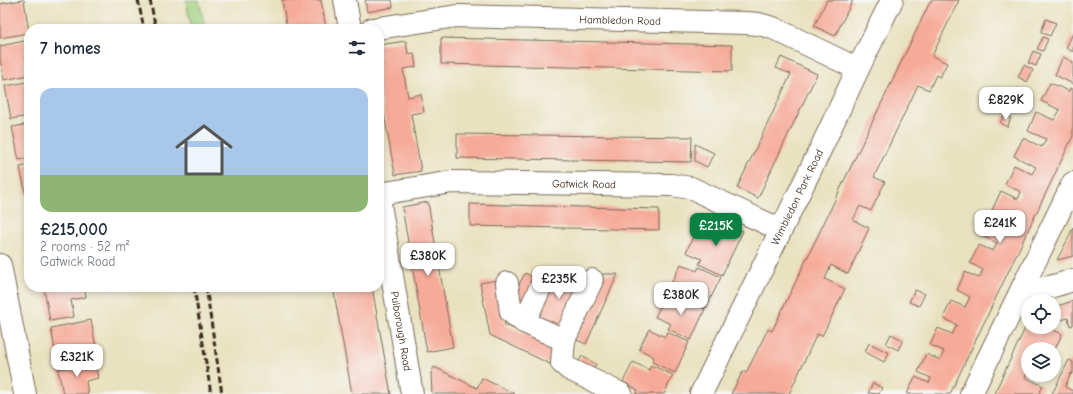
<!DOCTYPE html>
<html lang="en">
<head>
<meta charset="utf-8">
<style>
  :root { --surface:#fff; --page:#f2f2f3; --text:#1f2937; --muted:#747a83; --line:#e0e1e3; --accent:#0b8043 }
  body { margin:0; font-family:"Comic Neue",sans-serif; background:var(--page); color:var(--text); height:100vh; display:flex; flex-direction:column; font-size:15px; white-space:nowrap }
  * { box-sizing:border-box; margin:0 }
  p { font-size:13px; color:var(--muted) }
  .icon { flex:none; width:22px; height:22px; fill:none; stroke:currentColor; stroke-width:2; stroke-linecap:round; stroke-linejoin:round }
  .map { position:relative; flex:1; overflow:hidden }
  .details { position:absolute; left:24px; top:24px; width:360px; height:268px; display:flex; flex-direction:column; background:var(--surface); border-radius:16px; box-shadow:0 2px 6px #0003 }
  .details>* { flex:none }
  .tools { position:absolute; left:1021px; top:294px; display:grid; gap:8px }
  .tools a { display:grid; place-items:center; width:40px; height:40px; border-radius:50%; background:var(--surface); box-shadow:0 2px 6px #0003; font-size:20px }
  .price { position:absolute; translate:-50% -34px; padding:0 9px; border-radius:8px; background:#fff; color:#222; font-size:13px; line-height:26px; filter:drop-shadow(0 1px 2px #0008) }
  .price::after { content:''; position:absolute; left:50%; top:24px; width:12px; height:9px; margin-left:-6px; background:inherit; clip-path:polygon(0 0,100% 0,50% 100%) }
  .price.on { background:var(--accent); color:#fff }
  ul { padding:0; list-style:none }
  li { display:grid; align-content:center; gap:8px; height:212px; padding:0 16px }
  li+li { border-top:1px solid var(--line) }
  li span { display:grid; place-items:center; height:124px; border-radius:12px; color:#555 }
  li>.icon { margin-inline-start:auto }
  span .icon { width:72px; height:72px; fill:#fffc; stroke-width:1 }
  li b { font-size:17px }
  h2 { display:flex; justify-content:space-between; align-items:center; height:48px; padding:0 16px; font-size:17px }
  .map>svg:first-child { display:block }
  .green { fill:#a0d180; stroke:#6e7e4f }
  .building { fill:#f6aa99 }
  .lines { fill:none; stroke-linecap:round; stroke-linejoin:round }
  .minor-casing { stroke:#786a57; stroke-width:24 }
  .minor { stroke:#fff; stroke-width:22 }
  .rail { stroke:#3b2a1e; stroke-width:3; stroke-dasharray:6 3; stroke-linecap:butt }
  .labels { text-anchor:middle; stroke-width:4; stroke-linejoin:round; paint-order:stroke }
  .street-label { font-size:11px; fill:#3b2a1e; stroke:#f6f6f2 }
</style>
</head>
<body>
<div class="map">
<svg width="1073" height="394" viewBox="0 0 1073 394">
  <rect width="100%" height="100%" fill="#f6f6f2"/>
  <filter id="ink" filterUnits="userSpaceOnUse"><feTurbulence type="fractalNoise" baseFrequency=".025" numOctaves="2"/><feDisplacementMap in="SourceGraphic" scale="8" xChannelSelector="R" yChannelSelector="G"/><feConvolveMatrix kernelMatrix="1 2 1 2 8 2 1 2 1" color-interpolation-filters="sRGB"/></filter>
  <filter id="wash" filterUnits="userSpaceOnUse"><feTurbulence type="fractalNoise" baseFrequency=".012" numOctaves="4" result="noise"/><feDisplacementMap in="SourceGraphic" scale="16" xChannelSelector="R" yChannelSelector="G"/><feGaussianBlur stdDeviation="0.9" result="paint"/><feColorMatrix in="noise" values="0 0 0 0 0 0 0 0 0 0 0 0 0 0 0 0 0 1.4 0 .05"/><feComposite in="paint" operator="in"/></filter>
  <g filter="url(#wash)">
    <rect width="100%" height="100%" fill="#e9e2c0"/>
    <path class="green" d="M186 0H199L205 29H191Z"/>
    <g id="blocks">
      <g class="building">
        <path d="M22 0H24L29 33 0 38V4Z"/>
        <path d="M282 0H321L326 29H287Z"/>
        <path d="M365 0H392L393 7 367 12Z"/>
        <path d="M827 0H853L835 36 814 26Z"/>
        <path d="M931 0H959L932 56 947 63 940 77 936 75 929 90 918 85 874 177 885 182 871 211 860 206 853 220 869 228 848 274 831 265 825 279 845 289 822 336 817 334 789 394H731L743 371 746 373 768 329 772 331Z"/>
        <path d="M1046 19 1056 23 1050 36 1041 32Z"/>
        <path d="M1073 33V52L1066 48Z"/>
        <path d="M1043 37 1048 39 1043 51 1037 49Z"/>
        <path d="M441 38 732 45V71L441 64Z"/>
        <path d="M29 40V56H25L26 58H29V75L4 80 0 59V46Z"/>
        <path d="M406 41 408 54 414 53 416 67 403 69 408 97 421 94 424 112 411 114 421 171 395 175 379 86V45Z"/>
        <path d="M1033 51 1041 54 1036 66 1028 63Z"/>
        <path d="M781 57 817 74 758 198 737 188 791 74 776 68Z"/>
        <path d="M1063 57 1073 62V84L1055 75Z"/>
        <path d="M1024 65 1033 70 1027 82 1018 77Z"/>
        <path d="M27 80H29V116L11 119 5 86 27 82Z"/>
        <path d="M1050 83 1069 91 1070 88 1073 89V136L950 394H907L915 377 929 383 931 378 918 372 926 354 940 360 944 351 930 345 938 328 952 334 957 325 943 318 951 301 965 307 970 297 957 290 965 272 979 278 983 270 970 263 979 245 993 251 997 243 982 236 991 219 1005 225 1007 222 1009 217 992 210 1001 191 1018 199 1021 192 1005 184 1014 165 1032 174 1036 167 1014 156 1023 138 1042 147 1046 139 1028 131 1036 112 1054 120 1060 110 1041 101Z"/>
        <path d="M1009 103 1016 106 1014 111 1007 109Z"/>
        <path d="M1004 115 1011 118 1007 127 1000 123Z"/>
        <path d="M29 124V158L19 160 12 127Z"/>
        <path d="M457 134 692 137 691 162 457 158Z"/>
        <path d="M695 144 714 153 707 167 695 161Z"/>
        <path d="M29 165V200H27L20 167Z"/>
        <path d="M428 202 453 347 427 352 402 207Z"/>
        <path d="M470 204 659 209V230L470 226Z"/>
        <path d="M721 220 743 231 722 275 699 264 702 259 686 252 696 231 712 239Z"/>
        <path d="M1073 227V256L1057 260 1068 239Z"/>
        <path d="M681 264 697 271 699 267 721 277 706 308 684 297 686 291 671 284Z"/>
        <path d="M525 273 537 279 526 302 513 296Z"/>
        <path d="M555 273 587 274 558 334 533 321Z"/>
        <path d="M602 274H618L586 344 572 338Z"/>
        <path d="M497 280 505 325 558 348 550 364 490 335 480 283Z"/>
        <path d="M51 287H84L86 297 71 300 74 317 50 321 44 289Z"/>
        <path d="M333 287H372L391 394H352Z"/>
        <path d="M915 290 925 294 919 306 909 302Z"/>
        <path d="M665 296 681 304 684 299 705 309 691 340 668 329 671 324 655 317Z"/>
        <path d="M1073 301V325L1070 326 1068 318 1054 322V307Z"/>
        <path d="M91 320 97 353 57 361 51 328Z"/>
        <path d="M1028 322V327H1049L1048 328 1062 334 1055 349H1028V374L1027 373 1025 377 1043 386 1039 394H994Z"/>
        <path d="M649 329 665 337 667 332 689 342 675 373 652 362 654 357 639 349Z"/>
        <path d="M891 334 903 340 898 350 886 344Z"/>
        <path d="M869 343 889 353 884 362 865 352Z"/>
        <path d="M582 356 596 364 591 373 577 365Z"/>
        <path d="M1069 360 1073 362V374L1071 373 1065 387 1073 391V394H1052Z"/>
        <path d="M95 362 98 378 86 381 88 394H63L58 369Z"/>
        <path d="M633 362 649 370 651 365 673 375 664 394H636L638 390 623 382Z"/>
        <path d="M434 367 477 388 482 378 515 394H432L431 373Z"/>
        <path d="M873 383 882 388 879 394 868 393Z"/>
      </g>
    </g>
  </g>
  <g filter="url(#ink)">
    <use href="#blocks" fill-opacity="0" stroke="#786a57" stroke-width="1"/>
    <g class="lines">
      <g class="minor-casing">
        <g id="minor">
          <path d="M345 0 350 29"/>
          <path id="s1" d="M372 29 457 16 746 23 759 24 773 28 858 69"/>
          <path id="s2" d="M379 194 452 182 671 185 691 188 781 230"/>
          <path id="s3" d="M379 198 412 394"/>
          <path d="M0 265 25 394"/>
          <path d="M507 283 511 312 524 322 564 340 562 363 569 369 621 394"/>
          <path d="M1023 287C1040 292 1057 285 1073 280"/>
          <path d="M524 322 544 280"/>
          <path d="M564 340 592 280"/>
          <path id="s4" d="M701 394 821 148 858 69 892 0"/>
          <path d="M971 394 1073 183"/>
        </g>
      </g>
      <use href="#minor" class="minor"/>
      <g class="rail">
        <path d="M138 0 144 29"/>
        <path d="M150 0 156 29"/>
        <path d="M194 287 211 394"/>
        <path d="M206 287 222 394"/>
      </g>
    </g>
  </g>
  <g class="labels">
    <g class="street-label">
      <text dy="4" stroke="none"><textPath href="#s1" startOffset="249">Hambledon Road</textPath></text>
      <text dy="4" stroke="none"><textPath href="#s2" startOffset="206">Gatwick Road</textPath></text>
      <text dy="4" stroke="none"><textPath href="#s4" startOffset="219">Wimbledon Park Road</textPath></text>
      <text dy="4" stroke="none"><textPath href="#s3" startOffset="135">Pulborough Road</textPath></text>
    </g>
  </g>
</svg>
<div class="tools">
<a><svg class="icon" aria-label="locate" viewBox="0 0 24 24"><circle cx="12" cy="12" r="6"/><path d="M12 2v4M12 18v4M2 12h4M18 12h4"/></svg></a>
<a><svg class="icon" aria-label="layers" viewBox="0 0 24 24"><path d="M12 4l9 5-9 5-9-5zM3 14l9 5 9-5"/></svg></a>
</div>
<b class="price" style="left:1006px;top:121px">£829K</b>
<b class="price" style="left:1000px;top:244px">£241K</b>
<b class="price on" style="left:716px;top:247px">£215K</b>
<b class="price" style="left:428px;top:277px">£380K</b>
<b class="price" style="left:559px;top:300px">£235K</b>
<b class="price" style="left:681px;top:316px">£380K</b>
<b class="price" style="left:77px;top:378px">£321K</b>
<section class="details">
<h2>7 homes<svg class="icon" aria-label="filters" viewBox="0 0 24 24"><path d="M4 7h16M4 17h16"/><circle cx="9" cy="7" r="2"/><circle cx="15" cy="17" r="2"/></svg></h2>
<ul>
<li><span style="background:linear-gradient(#a9c7e8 70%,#8fb573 0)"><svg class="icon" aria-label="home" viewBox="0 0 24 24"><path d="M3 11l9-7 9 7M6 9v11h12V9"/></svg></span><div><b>£215,000</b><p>2 rooms · 52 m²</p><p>Gatwick Road</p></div></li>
</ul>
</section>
</div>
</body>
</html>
